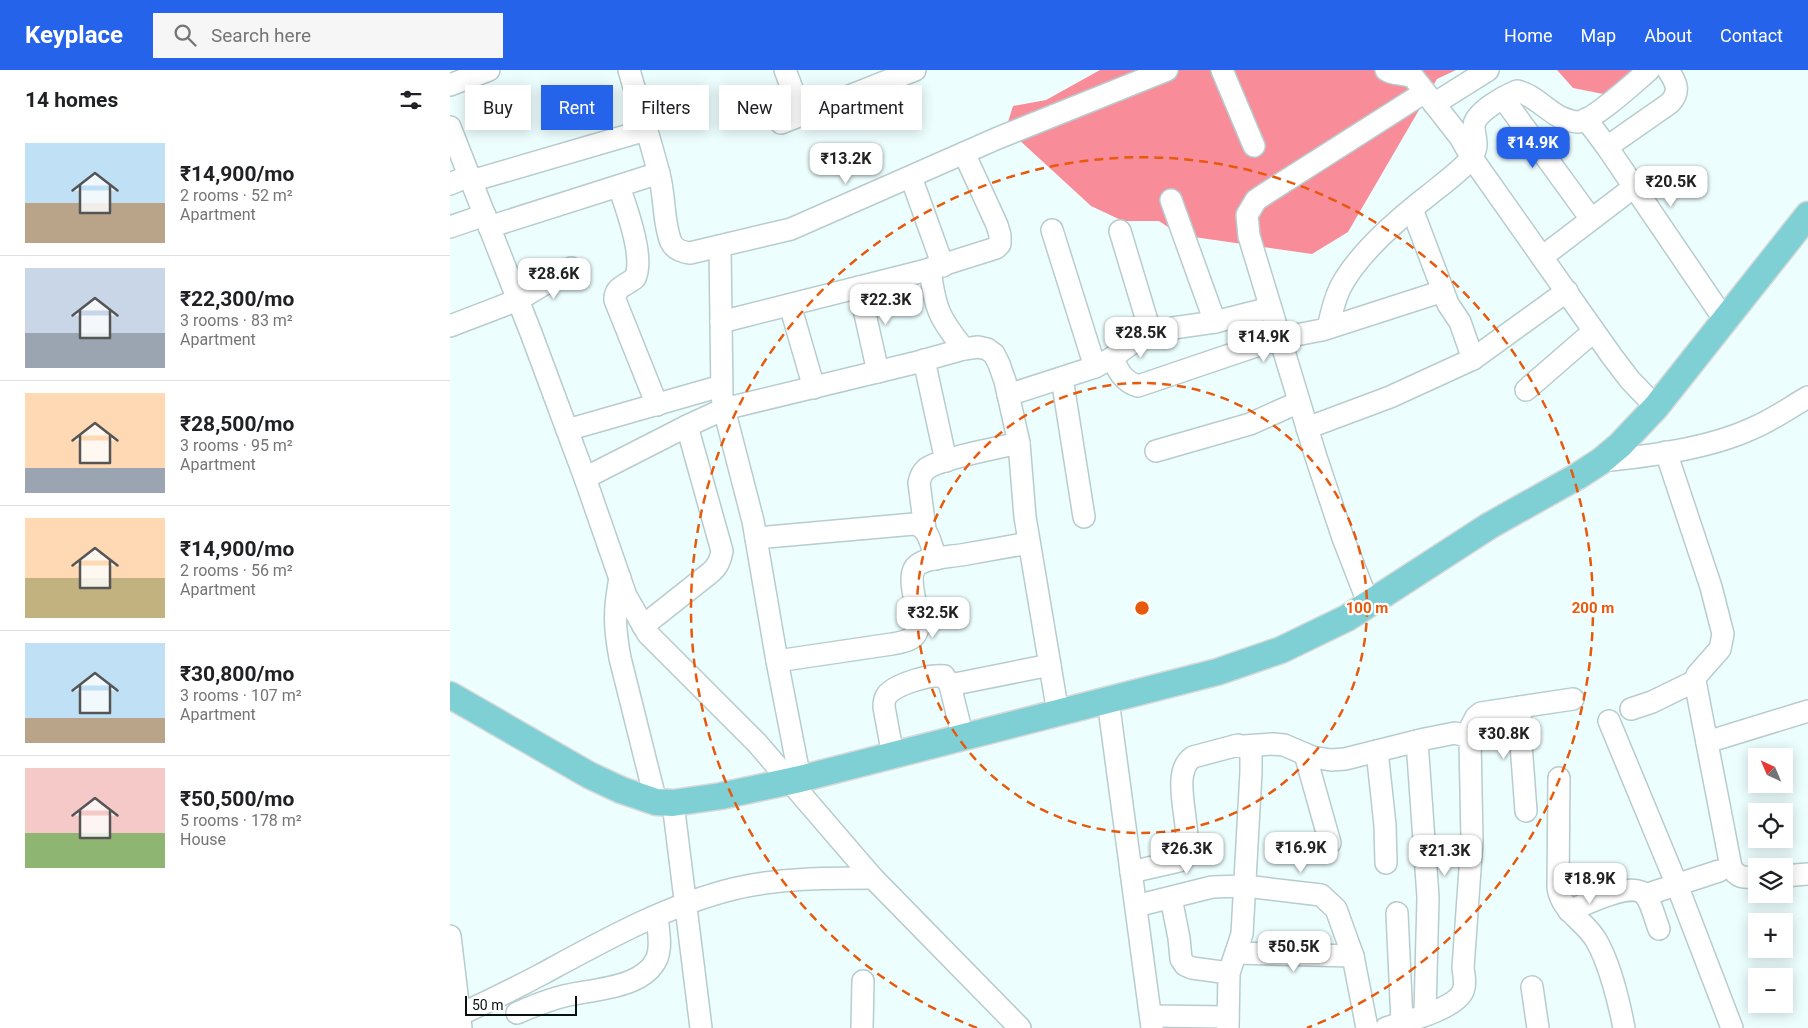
<!DOCTYPE html>
<html lang="en">
<head>
<meta charset="utf-8">
<style>
  :root { --surface:#fff; --page:#f6f6f6; --text:#202124; --muted:#757577; --line:#e0e0e0; --accent:#2563eb }
  body { margin:0; font-family:Roboto,sans-serif; background:var(--page); color:var(--text); height:100vh; display:flex; flex-direction:column; font-size:19px; white-space:nowrap }
  * { box-sizing:border-box; margin:0 }
  p { font-size:16px; color:var(--muted) }
  .icon { flex:none; width:28px; height:28px; fill:none; stroke:currentColor; stroke-width:2; stroke-linecap:round; stroke-linejoin:round }
  .map { position:relative; flex:1; overflow:hidden }
  .drawer { display:flex; flex-direction:column; background:var(--surface); width:450px }
  .drawer>* { flex:none }
  .top-card { position:absolute; left:15px; top:15px; width:475px; height:45px; display:flex; gap:10px }
  .needle { width:32px; rotate:316deg }
  .tools { position:absolute; left:1298px; top:678px; display:grid; gap:10px }
  .tools a { display:grid; place-items:center; width:45px; height:45px; border-radius:0px; background:var(--surface); box-shadow:0 2px 12px #0003; font-size:25px }
  .scale { position:absolute; left:15px; bottom:12px; width:112px; box-sizing:border-box; padding-left:5px; border:2px solid #091010; border-top:0; font-size:14px; line-height:18px; white-space:nowrap; color:#091010; -webkit-text-stroke:4px #fff; paint-order:stroke }
  .price { position:absolute; translate:-50% -42px; padding:0 11px; border-radius:10px; background:#fff; color:#222; font-size:16px; line-height:32px; filter:drop-shadow(0 1px 2px #0008) }
  .price::after { content:''; position:absolute; left:50%; top:30px; width:15px; height:11px; margin-left:-8px; background:inherit; clip-path:polygon(0 0,100% 0,50% 100%) }
  .price.on { background:var(--accent); color:#fff }
  ul { padding:0; list-style:none }
  li { display:flex; align-items:center; gap:15px; height:125px; padding:0 25px }
  li+li { border-top:1px solid var(--line) }
  li span { display:grid; place-items:center; flex:none; width:140px; height:100px; border-radius:0px; color:#555 }
  li>.icon { margin-inline-start:auto }
  span .icon { width:60px; height:60px; fill:#fffc; stroke-width:1 }
  li b { font-size:21px }
  h2 { display:flex; justify-content:space-between; align-items:center; height:60px; padding:0 25px; font-size:21px }
  .tag { padding:0 18px; border-radius:0px; background:var(--surface); box-shadow:0 2px 12px #0003; font-size:18px; line-height:45px }
  .tag.on { background:var(--accent); color:#fff }
  header { display:flex; align-items:center; gap:30px; box-sizing:border-box; height:70px; padding:0 25px; background:var(--accent); color:#fff }
  header strong { font-size:24px }
  nav { display:flex; gap:28px; margin-inline-start:auto; font-size:18px }
  .search { width:350px; height:45px; background:var(--page); display:flex; align-items:center; gap:12px; box-sizing:border-box; padding:0 18px; border-radius:0px; color:var(--muted); font-size:19px }
  main { display:flex; flex:1; min-height:0 }
  .map>svg:first-child { display:block }
  .water { fill:#f88d99 }
  .lines { fill:none; stroke-linecap:round; stroke-linejoin:round }
  .minor-casing { stroke:#b8cccd; stroke-width:24 }
  .major-casing { stroke:#d8d9d9; stroke-width:29 }
  .minor { stroke:#fff; stroke-width:21 }
  .major { stroke:#7fd0d4; stroke-width:26 }
  .ring { fill:none; stroke:#e8590c; stroke-width:2.5; stroke-dasharray:9 6 }
  .centre { fill:#e8590c; stroke:#fff; stroke-width:2.5 }
  .ring-label { font-size:15px; text-anchor:middle; font-weight:bold; fill:#e8590c; stroke:#fff; stroke-width:4.5; stroke-linejoin:round; paint-order:stroke }
</style>
</head>
<body>
<header>
<strong>Keyplace</strong>
<div class="search"><svg class="icon" aria-label="search" viewBox="0 0 24 24"><circle cx="10" cy="10" r="6"/><path d="M15 15l6 6"/></svg>Search here</div>
<nav><a>Home</a><a>Map</a><a>About</a><a>Contact</a></nav>
</header>
<main>
<section class="drawer">
<h2>14 homes<svg class="icon" aria-label="filters" viewBox="0 0 24 24"><path d="M4 7h16M4 17h16"/><circle cx="9" cy="7" r="2"/><circle cx="15" cy="17" r="2"/></svg></h2>
<ul>
<li><span style="background:linear-gradient(#bfe0f5 60%,#b9a48a 0)"><svg class="icon" aria-label="home" viewBox="0 0 24 24"><path d="M3 11l9-7 9 7M6 9v11h12V9"/></svg></span><div><b>₹14,900/mo</b><p>2 rooms · 52 m²</p><p>Apartment</p></div></li>
<li><span style="background:linear-gradient(#c9d6e8 65%,#9aa5b1 0)"><svg class="icon" aria-label="home" viewBox="0 0 24 24"><path d="M3 11l9-7 9 7M6 9v11h12V9"/></svg></span><div><b>₹22,300/mo</b><p>3 rooms · 83 m²</p><p>Apartment</p></div></li>
<li><span style="background:linear-gradient(#ffd9b3 75%,#9aa5b1 0)"><svg class="icon" aria-label="home" viewBox="0 0 24 24"><path d="M3 11l9-7 9 7M6 9v11h12V9"/></svg></span><div><b>₹28,500/mo</b><p>3 rooms · 95 m²</p><p>Apartment</p></div></li>
<li><span style="background:linear-gradient(#ffd9b3 60%,#c2b280 0)"><svg class="icon" aria-label="home" viewBox="0 0 24 24"><path d="M3 11l9-7 9 7M6 9v11h12V9"/></svg></span><div><b>₹14,900/mo</b><p>2 rooms · 56 m²</p><p>Apartment</p></div></li>
<li><span style="background:linear-gradient(#bfe0f5 75%,#b9a48a 0)"><svg class="icon" aria-label="home" viewBox="0 0 24 24"><path d="M3 11l9-7 9 7M6 9v11h12V9"/></svg></span><div><b>₹30,800/mo</b><p>3 rooms · 107 m²</p><p>Apartment</p></div></li>
<li><span style="background:linear-gradient(#f6c9c9 65%,#8fb573 0)"><svg class="icon" aria-label="home" viewBox="0 0 24 24"><path d="M3 11l9-7 9 7M6 9v11h12V9"/></svg></span><div><b>₹50,500/mo</b><p>5 rooms · 178 m²</p><p>House</p></div></li>
</ul>
</section>
<div class="map">
<svg width="1358" height="958" viewBox="0 0 1358 958">
  <rect width="100%" height="100%" fill="#edfeff"/>
  <g class="water">
    <path d="M650 0H1006L987 9 898 162 862 184 730 165 709 151H673L641 136 565 66 558 52 563 36 596 30Z"/>
    <path d="M1107 0H1185L1158 25 1123 18Z"/>
  </g>
  <g class="lines">
    <g class="minor-casing">
      <g id="minor">
        <path d="M179 0C189 35 200 69 209 104 215 125 213 153 221 172 225 180 232 182 240 183L341 159 548 68 717 0"/>
        <path d="M335 0 352 45"/>
        <path d="M772 0 804 76"/>
        <path d="M936 0C945 6 954 2 964 8L1010 67 1022 88 1161 285 1180 310 1206 337"/>
        <path d="M0 15 39 0"/>
        <path d="M1053 28 1141 149"/>
        <path d="M984 34 1038 0"/>
        <path d="M1136 49 1157 77 1274 249"/>
        <path d="M331 53 465 0"/>
        <path d="M0 57 81 263 135 408 176 526 198 564 307 673 423 808 570 958"/>
        <path d="M1157 77 1220 33C1231 21 1226 12 1218 0"/>
        <path d="M461 107 493 196"/>
        <path d="M21 111 196 60"/>
        <path d="M0 114 19 106"/>
        <path d="M169 116C176 138 195 187 185 208 177 215 164 217 165 230L207 335"/>
        <path d="M721 130 765 252"/>
        <path d="M962 139 998 234 1010 252 1023 289"/>
        <path d="M0 157 35 145"/>
        <path d="M39 157 209 103"/>
        <path d="M602 160 645 297"/>
        <path d="M670 161 701 264"/>
        <path d="M270 176 272 326 274 339 303 451 327 591 350 709"/>
        <path d="M1092 187 1184 117"/>
        <path d="M480 199C485 239 489 248 514 279"/>
        <path d="M409 217 428 302"/>
        <path d="M340 235 364 318"/>
        <path d="M271 252 473 201 546 178 550 174V165L547 155 514 83"/>
        <path d="M0 256 68 230 121 198"/>
        <path d="M878 258C881 244 884 231 890 218 908 183 948 149 979 125 994 113 1009 102 1022 88 1029 73 1025 72 1024 57 1023 43 1055 26 1067 21 1084 25 1095 39 1110 47 1115 49 1122 52 1128 52 1143 51 1186 11 1199 0"/>
        <path d="M662 288C669 302 673 311 688 316L830 268 872 260 993 221"/>
        <path d="M474 290 496 391"/>
        <path d="M612 308 634 447"/>
        <path d="M1076 320 1144 261"/>
        <path d="M558 325 645 297 662 288 686 270 701 264 723 258 765 252 820 238"/>
        <path d="M857 358 940 327 1023 289 1117 221"/>
        <path d="M117 360 271 316"/>
        <path d="M706 381 800 354 849 332"/>
        <path d="M1216 382 1261 517 1273 564 1270 579 1247 605 1245 611 1281 797C1287 808 1294 808 1306 807"/>
        <path d="M1151 391C1199 386 1257 379 1301 359 1321 351 1339 338 1358 327"/>
        <path d="M135 408 237 356 274 339 464 293 514 279 528 277 537 279 544 284 549 294 555 311 569 373 575 447 608 643"/>
        <path d="M475 459 469 413C470 407 472 403 476 399 491 388 548 378 569 373"/>
        <path d="M306 468 464 454C479 456 481 476 486 489"/>
        <path d="M170 508C164 540 164 556 170 588L206 732"/>
        <path d="M919 535 893 468 866 387 799 166 797 145 806 130 815 124 975 22"/>
        <path d="M193 556 260 503C268 496 270 491 272 481L237 356"/>
        <path d="M327 591 442 574C447 573 455 572 460 569 483 558 448 507 469 494 480 487 498 487 511 485 534 481 556 477 579 473"/>
        <path d="M500 615 600 595"/>
        <path d="M658 630 702 958"/>
        <path d="M1070 637 1071 674 1076 741"/>
        <path d="M1181 639 1202 632 1245 611"/>
        <path d="M1159 651 1227 815 1282 958"/>
        <path d="M1016 666 1026 647 1031 643 1123 629"/>
        <path d="M967 671 978 827 975 944"/>
        <path d="M1257 672 1358 641"/>
        <path d="M794 676 823 674 834 675 862 687 881 690 895 689 975 669 1005 663 1016 666 1020 670 1022 771 1013 898C1014 906 1016 914 1013 921 1006 939 954 952 936 958"/>
        <path d="M927 681 935 755 936 793"/>
        <path d="M855 684 880 773"/>
        <path d="M443 686 434 637C434 633 434 629 437 625 446 614 480 604 494 606L500 615 513 668"/>
        <path d="M1109 708 1108 818C1112 842 1134 850 1146 870 1159 892 1169 932 1174 958"/>
        <path d="M223 733 251 958"/>
        <path d="M681 802 729 791 734 788C746 763 717 704 743 687L788 675 799 679 801 683V702L792 864 779 903 778 958"/>
        <path d="M1334 806 1358 804"/>
        <path d="M1195 825 1269 801"/>
        <path d="M721 828 729 868 731 889 735 895 742 898 779 903"/>
        <path d="M686 836 762 817 795 816 871 825 886 839 903 886 917 958"/>
        <path d="M1119 841C1134 835 1184 809 1196 826 1202 835 1205 849 1209 859"/>
        <path d="M947 843 952 952"/>
        <path d="M0 866 11 958"/>
        <path d="M786 883 903 886"/>
        <path d="M1082 917 1088 958"/>
        <path d="M67 943C83 936 98 930 114 926 142 919 194 919 207 888 212 875 208 859 207 846"/>
        <path d="M701 946 778 947"/>
        <path d="M0 949C31 935 62 920 92 904 153 871 215 836 283 819 329 808 376 808 423 808"/>
        <path d="M412 958 413 911"/>
      </g>
    </g>
    <g class="major-casing">
      <path id="major" d="M0 625 139 705 171 720 206 732 223 733 271 726 350 709 767 602 831 580 897 548 1039 456 1128 406 1151 391 1170 375 1206 337 1358 145"/>
    </g>
    <use href="#minor" class="minor"/>
    <use href="#major" class="major"/>
  </g>
  <g class="ring">
    <circle cx="692" cy="538" r="225"/>
    <path d="M527 958A451 451 0 1 1 857 958"/>
  </g>
  <circle cx="692" cy="538" r="8" class="centre"/>
  <g class="ring-label">
    <text x="917" y="543">100 m</text>
    <text x="1143" y="543">200 m</text>
  </g>
</svg>
<div class="tools">
<a><svg class="needle" viewBox="-14 -14 28 28"><path d="M0-13l5 13h-10z" fill="#e53935"/><path d="M0 13l5-13h-10z" fill="#757577"/></svg></a>
<a><svg class="icon" aria-label="locate" viewBox="0 0 24 24"><circle cx="12" cy="12" r="6"/><path d="M12 2v4M12 18v4M2 12h4M18 12h4"/></svg></a>
<a><svg class="icon" aria-label="layers" viewBox="0 0 24 24"><path d="M12 4l9 5-9 5-9-5zM3 14l9 5 9-5"/></svg></a>
<a>+</a>
<a>−</a>
</div>
<div class="scale">50 m</div>
<b class="price on" style="left:1083px;top:99px">₹14.9K</b>
<b class="price" style="left:396px;top:115px">₹13.2K</b>
<b class="price" style="left:1221px;top:138px">₹20.5K</b>
<b class="price" style="left:104px;top:230px">₹28.6K</b>
<b class="price" style="left:436px;top:256px">₹22.3K</b>
<b class="price" style="left:691px;top:289px">₹28.5K</b>
<b class="price" style="left:814px;top:293px">₹14.9K</b>
<b class="price" style="left:483px;top:569px">₹32.5K</b>
<b class="price" style="left:1054px;top:690px">₹30.8K</b>
<b class="price" style="left:851px;top:804px">₹16.9K</b>
<b class="price" style="left:737px;top:805px">₹26.3K</b>
<b class="price" style="left:995px;top:807px">₹21.3K</b>
<b class="price" style="left:1140px;top:835px">₹18.9K</b>
<b class="price" style="left:844px;top:903px">₹50.5K</b>
<div class="top-card">
<a class="tag">Buy</a>
<a class="tag on">Rent</a>
<a class="tag">Filters</a>
<a class="tag">New</a>
<a class="tag">Apartment</a>
</div>
</div>
</main>
</body>
</html>
